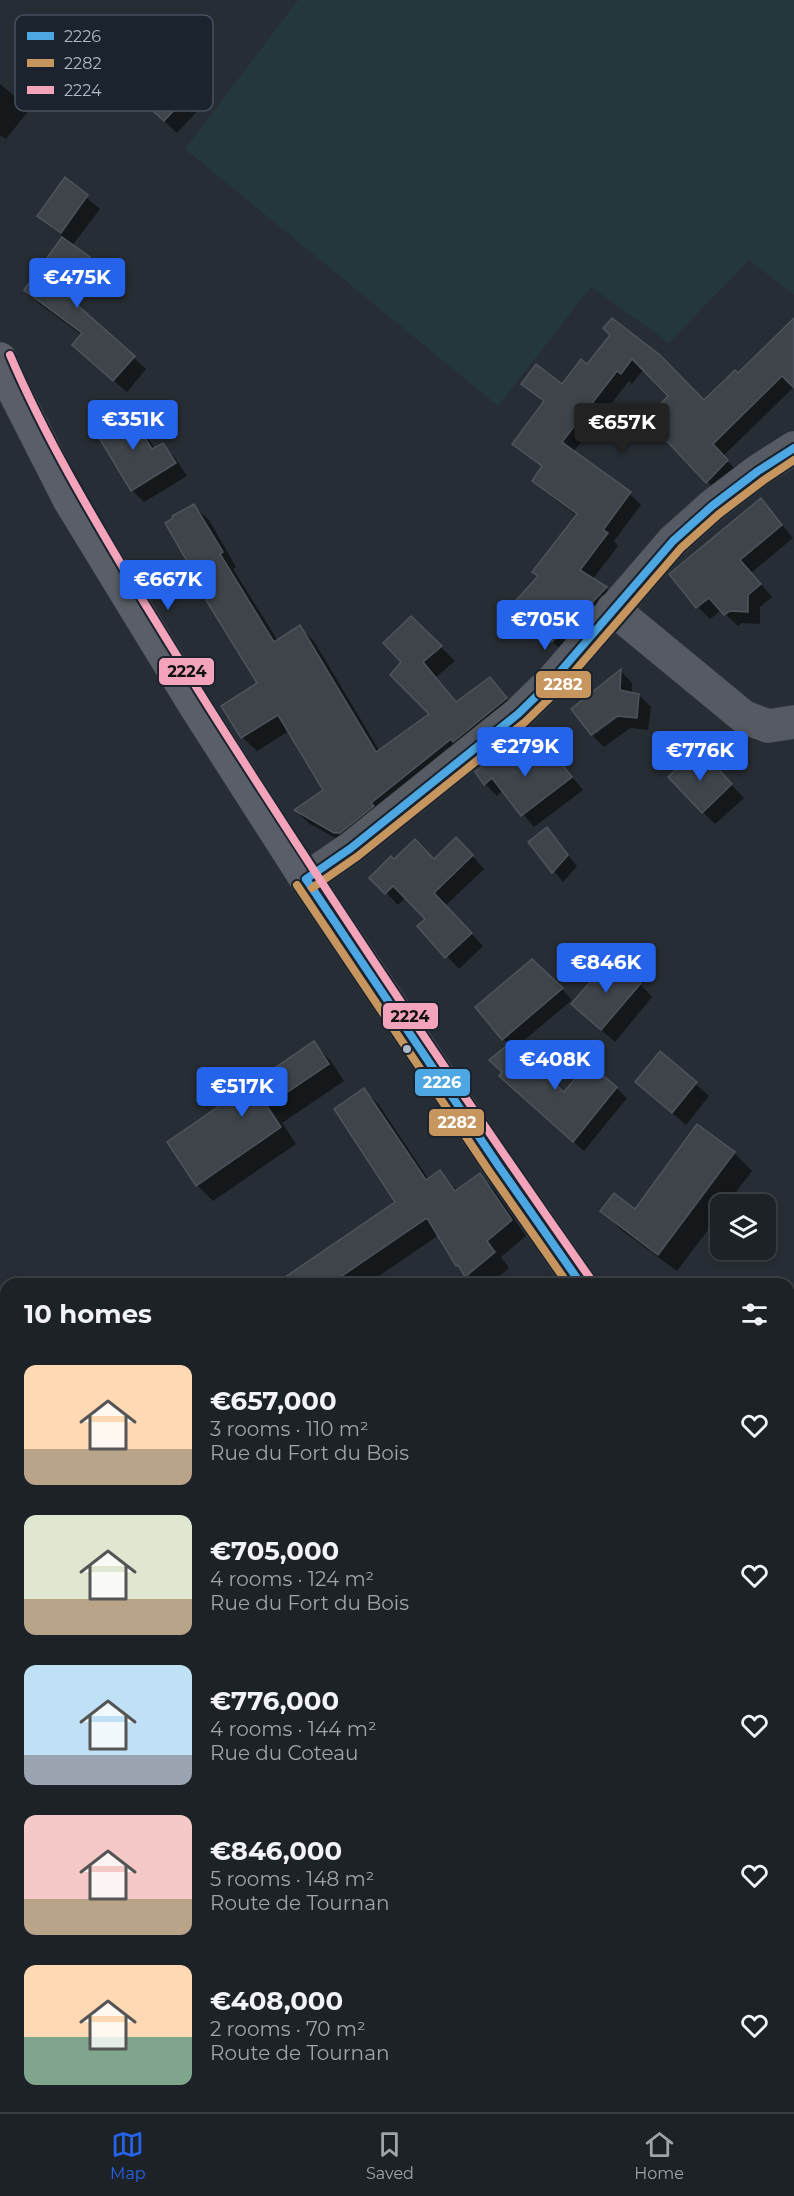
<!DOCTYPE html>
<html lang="en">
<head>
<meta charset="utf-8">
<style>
  :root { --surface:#1d2227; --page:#2a2f33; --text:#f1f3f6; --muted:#a0a4a7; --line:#3b3f44; --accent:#2563eb }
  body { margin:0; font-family:Montserrat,sans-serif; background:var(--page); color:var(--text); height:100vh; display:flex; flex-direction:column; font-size:22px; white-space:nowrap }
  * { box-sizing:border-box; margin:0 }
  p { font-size:20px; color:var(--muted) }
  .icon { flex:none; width:33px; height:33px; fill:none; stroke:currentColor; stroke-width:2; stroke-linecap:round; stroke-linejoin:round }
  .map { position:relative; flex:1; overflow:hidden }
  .side { position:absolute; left:0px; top:1278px; width:795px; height:834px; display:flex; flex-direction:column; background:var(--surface); border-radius:18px 18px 0 0; box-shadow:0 3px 9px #0003,0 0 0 2px var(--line) }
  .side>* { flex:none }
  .tools { position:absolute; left:710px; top:1194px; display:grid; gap:12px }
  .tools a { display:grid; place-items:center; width:66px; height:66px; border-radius:12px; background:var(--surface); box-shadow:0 3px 9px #0003,0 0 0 2px var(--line); font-size:30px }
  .price { position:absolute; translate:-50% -51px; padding:0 14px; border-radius:6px; background:var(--accent); color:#fff; font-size:20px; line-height:39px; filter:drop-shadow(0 2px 3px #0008) }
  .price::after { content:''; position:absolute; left:50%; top:36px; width:18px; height:14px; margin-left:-9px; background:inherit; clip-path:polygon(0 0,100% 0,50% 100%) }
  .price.active { background:#222; color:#fff }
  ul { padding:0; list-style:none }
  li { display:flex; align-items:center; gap:18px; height:150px; padding:0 24px }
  li span { display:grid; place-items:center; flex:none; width:168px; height:120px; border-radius:12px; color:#555 }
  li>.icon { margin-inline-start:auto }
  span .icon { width:72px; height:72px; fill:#fffc; stroke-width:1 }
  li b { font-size:26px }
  h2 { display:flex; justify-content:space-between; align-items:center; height:72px; padding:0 24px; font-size:26px }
  .tab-bar { display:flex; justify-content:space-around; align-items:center; height:84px; border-top:2px solid var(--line); background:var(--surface); font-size:16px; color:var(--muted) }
  .tab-bar a { display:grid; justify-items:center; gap:3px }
  .tab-bar .active { color:var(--accent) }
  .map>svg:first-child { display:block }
  .green { fill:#24373a }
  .shadow { fill:#0007 }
  .building { fill:#3e444a; stroke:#4e545c; stroke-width:1.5 }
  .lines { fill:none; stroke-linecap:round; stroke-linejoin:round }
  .street-casing { stroke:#44494f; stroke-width:34 }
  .secondary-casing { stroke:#44494f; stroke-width:34 }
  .street { stroke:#565a62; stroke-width:33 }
  .secondary { stroke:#5a5f67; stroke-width:33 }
  .bus-1-casing { stroke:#1a232e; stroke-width:12 }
  .bus-2-casing { stroke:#1a232e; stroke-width:12 }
  .bus-3-casing { stroke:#1a232e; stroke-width:12 }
  .bus-1 { stroke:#4da7e2; stroke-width:8 }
  .bus-2 { stroke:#c7955e; stroke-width:8 }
  .bus-3 { stroke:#f3a4ba; stroke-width:8 }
  .bus-dot { fill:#afb8c6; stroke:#1a232e; stroke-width:2 }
  .key { fill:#1a232e; stroke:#47505c; stroke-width:1.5 }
  .key-label { font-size:16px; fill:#afb8c6 }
  .line-badge { stroke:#1a232e; stroke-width:2 }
  .badge-label { font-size:16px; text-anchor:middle; font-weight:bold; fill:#fff }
  .pale-badge-label { font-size:16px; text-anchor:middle; font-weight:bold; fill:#111 }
</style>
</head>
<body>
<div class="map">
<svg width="794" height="2112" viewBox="0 0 794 2112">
  <rect width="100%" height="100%" fill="#272d34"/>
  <path class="green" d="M298 0H794V295L749 260 669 343 591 287 498 406 185 149Z"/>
  <g class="shadow">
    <path d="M120 33 200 108 177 133 123 83Z"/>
    <path d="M0 84 30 109 6 139 0 135Z"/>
    <path d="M65 180 100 209 72 246 89 258 102 271 77 307 146 369 127 392 86 357 82 335 38 303 26 290 64 237 39 216Z"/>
    <path d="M612 335 704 402 739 375 794 339V387L723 456 738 472 718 493 648 419 670 396 644 369 632 384 629 381 573 452 630 494 641 505 614 541 618 546 592 580 606 588 617 599 564 652 524 617 539 577 577 516 545 492 534 481 543 468 514 444 545 403 523 384 562 386 588 366Z"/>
    <path d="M128 413 140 426 155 449 163 445 175 458 187 476 144 502 132 490Z"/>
    <path d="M761 500 793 538 751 573 772 597 760 607V624L742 623 738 626 721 610 710 619 698 607Z"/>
    <path d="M194 506 209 520 236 567 233 569 278 641 299 627 314 641 380 752 431 714 403 662 411 618 455 661 436 677 457 703 490 679 520 713 350 846 310 824 296 811 325 790 289 731 257 751 242 737 260 684 210 598Z"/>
    <path d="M621 671 632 683V694L639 695 651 707 648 730 630 728 604 747 593 736 624 713 623 711 591 733Z"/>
    <path d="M508 748 526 768 550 751 583 790 534 827 503 790 497 796 485 784Z"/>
    <path d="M708 769 725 778 744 798 715 824 703 812Z"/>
    <path d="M547 829 577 866 563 882 530 842Z"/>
    <path d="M469 852 484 869 445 906 483 946 459 969 419 926 427 919 406 897 398 905 372 878 394 861 434 860Z"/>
    <path d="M640 984 652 997 615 1042 585 1016Z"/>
    <path d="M562 989 572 1000 514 1049 564 1094 616 1088 627 1098 584 1151 511 1086 504 1073 510 1045 503 1039Z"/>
    <path d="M313 1043 330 1060 344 1081 282 1123 296 1144 213 1201 197 1185Z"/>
    <path d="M660 1053 709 1096 686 1125 637 1082Z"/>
    <path d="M364 1090 379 1105 429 1180 440 1172 458 1191 480 1175 495 1190 526 1236 501 1257 509 1268 490 1284H475L457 1265 439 1235 367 1284H278L398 1202Z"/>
    <path d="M734 1153 752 1171 727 1204H720V1214L677 1271 620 1229 602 1211H635Z"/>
    <path d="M789 1307 794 1312V1317L789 1324Z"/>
    <path d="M789 1333 794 1337V1384L789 1381Z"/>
  </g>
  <g class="building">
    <path d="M120 31 189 94 164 121 108 70 111 67 98 54Z"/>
    <path d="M65 177 88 195 61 233 37 216Z"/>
    <path d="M62 237 90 257 65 294 135 356 113 381 72 345 82 333 24 290Z"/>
    <path d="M612 318 660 355 704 400 735 370 738 373 794 318V388L782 376 713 444 728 460 706 483 646 419 668 396 632 359 621 374 617 371 562 442 631 492 603 530 608 533 580 570 607 587 589 606 586 604 552 642 511 606 538 576 532 572 577 514 532 481 542 466 512 444 544 401 521 384 536 364 562 384 581 359 587 364 610 335 603 328Z"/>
    <path d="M128 411 152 449 163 443 176 463 131 491 95 431Z"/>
    <path d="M761 498 782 525 740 560 761 584 748 595V612L730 611 724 615 709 598 696 608 669 574Z"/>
    <path d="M194 504 223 552 220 554 274 642 300 625 376 752 429 714 390 675 401 662 383 643 411 616 442 646 423 662 456 702 490 677 507 698 453 742 451 739 371 803 374 806 340 833H334L294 810 323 790 278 715 241 738 221 706 257 683 206 600 208 598 165 523 173 518 172 516Z"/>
    <path d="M621 669 620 690 639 694 637 718 617 716 591 735 571 709Z"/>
    <path d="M508 746 525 768 550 749 572 777 521 816 492 778 484 785 475 772Z"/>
    <path d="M694 752 708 768 713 763 732 784 702 813 668 777Z"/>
    <path d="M547 827 568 855 552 873 528 842Z"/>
    <path d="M456 837 473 855 434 893 472 933 445 958 417 926 425 919 393 886 385 894 369 878 391 856 394 859 415 839 434 859Z"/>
    <path d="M611 958 641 983 601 1030 571 1004Z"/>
    <path d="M532 959 563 988 502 1040 475 1007Z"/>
    <path d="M314 1041 329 1064 267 1106 281 1127 196 1186 167 1142Z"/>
    <path d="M510 1043 564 1092 588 1063 617 1087 573 1142 499 1076 502 1072 489 1060Z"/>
    <path d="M660 1051 697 1082 672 1113 635 1082Z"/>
    <path d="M364 1088 426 1180 440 1170 455 1191 480 1173 512 1220 487 1241 495 1252 465 1277 458 1265 456 1266 427 1218 330 1284H275L395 1202 334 1109Z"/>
    <path d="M697 1124 735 1152 658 1255 600 1211 614 1193 635 1209Z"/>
  </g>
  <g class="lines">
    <g class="street-casing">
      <g id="street">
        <path d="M613 609 744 717 768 726 794 722"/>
        <path d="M306 879 351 848 518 714 553 680 673 541 712 506 758 471 794 448"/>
      </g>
    </g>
    <g class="secondary-casing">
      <g id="secondary">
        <path d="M0 359 12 387 70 501 194 704 306 879 498 1165 581 1284"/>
        <path d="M789 1630 794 1640"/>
      </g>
    </g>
    <use href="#street" class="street"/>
    <use href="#secondary" class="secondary"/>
    <g class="bus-1-casing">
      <g id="bus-1">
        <path d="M306 879 351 848 518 714 553 680 673 541 712 506 758 471 794 448"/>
        <path d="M306 879 498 1165 581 1284"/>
      </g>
    </g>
    <g class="bus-2-casing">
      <g id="bus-2">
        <path d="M297 885 489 1171 568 1284"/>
        <path d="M312 888 358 856 525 722 561 687 681 548 719 514 764 480 794 460"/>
      </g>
    </g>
    <g class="bus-3-casing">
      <path id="bus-3" d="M10 355C45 437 91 514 137 591 169 643 200 694 233 745 348 925 467 1103 590 1278"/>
    </g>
    <use href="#bus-1" class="bus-1"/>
    <use href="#bus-2" class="bus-2"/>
    <use href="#bus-3" class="bus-3"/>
  </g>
  <circle class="bus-dot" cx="407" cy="1049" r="5"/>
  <rect x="15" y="15" width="198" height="96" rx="9" class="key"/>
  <rect x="27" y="32" width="27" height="8" fill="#4da7e2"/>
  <rect x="27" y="59" width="27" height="8" fill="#c7955e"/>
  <rect x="27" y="86" width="27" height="8" fill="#f3a4ba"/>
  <g class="key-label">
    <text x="64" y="42">2226</text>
    <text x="64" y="69">2282</text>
    <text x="64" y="96">2224</text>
  </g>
  <g class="line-badge">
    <rect x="158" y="657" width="57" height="29" rx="6" fill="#f3a4ba"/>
    <rect x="535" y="670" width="57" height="29" rx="6" fill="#c7955e"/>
    <rect x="382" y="1002" width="57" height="28" rx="6" fill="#f3a4ba"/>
    <rect x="414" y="1068" width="57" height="29" rx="6" fill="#4da7e2"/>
    <rect x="428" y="1108" width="57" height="29" rx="6" fill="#c7955e"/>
  </g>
  <g class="badge-label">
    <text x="563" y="690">2282</text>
    <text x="442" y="1088">2226</text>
    <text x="457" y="1128">2282</text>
  </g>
  <g class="pale-badge-label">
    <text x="187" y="677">2224</text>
    <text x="410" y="1022">2224</text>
  </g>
</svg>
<div class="tools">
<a><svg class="icon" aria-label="layers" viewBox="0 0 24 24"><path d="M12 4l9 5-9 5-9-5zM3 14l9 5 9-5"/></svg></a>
</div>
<b class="price" style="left:77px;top:309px">€475K</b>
<b class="price" style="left:133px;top:451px">€351K</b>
<b class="price active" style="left:622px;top:454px">€657K</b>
<b class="price" style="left:168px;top:611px">€667K</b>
<b class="price" style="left:545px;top:651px">€705K</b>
<b class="price" style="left:525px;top:778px">€279K</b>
<b class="price" style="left:700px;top:782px">€776K</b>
<b class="price" style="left:606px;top:994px">€846K</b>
<b class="price" style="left:555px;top:1091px">€408K</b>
<b class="price" style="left:242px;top:1118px">€517K</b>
<section class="side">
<h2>10 homes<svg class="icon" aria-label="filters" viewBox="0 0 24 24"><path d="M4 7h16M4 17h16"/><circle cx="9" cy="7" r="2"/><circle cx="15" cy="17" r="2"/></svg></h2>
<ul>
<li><span style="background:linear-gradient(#ffd9b3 70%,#b9a48a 0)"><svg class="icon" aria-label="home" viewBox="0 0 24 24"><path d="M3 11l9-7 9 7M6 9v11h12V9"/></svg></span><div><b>€657,000</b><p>3 rooms · 110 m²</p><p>Rue du Fort du Bois</p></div><svg class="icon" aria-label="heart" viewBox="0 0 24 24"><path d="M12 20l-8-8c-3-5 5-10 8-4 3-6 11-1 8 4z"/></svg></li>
<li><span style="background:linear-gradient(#dfe7d0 70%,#b9a48a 0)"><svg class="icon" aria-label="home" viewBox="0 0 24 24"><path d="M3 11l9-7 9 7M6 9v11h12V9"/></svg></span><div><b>€705,000</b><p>4 rooms · 124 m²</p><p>Rue du Fort du Bois</p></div><svg class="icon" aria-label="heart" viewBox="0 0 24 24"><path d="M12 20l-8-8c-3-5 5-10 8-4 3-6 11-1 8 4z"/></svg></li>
<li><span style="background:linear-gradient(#bfe0f5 75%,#9aa5b1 0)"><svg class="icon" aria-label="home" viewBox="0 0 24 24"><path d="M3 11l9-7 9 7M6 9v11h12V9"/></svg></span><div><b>€776,000</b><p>4 rooms · 144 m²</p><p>Rue du Coteau</p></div><svg class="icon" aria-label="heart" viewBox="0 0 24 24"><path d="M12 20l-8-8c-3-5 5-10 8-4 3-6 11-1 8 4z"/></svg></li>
<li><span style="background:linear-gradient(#f6c9c9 70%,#b9a48a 0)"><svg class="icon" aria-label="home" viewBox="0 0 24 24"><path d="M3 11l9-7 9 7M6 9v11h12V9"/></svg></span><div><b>€846,000</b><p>5 rooms · 148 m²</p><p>Route de Tournan</p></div><svg class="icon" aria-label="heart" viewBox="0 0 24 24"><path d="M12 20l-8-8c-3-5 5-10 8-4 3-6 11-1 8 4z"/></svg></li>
<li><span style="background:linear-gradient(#ffd9b3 60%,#7fa58c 0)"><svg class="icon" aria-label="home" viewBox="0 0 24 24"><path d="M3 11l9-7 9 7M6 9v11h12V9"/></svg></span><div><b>€408,000</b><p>2 rooms · 70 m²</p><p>Route de Tournan</p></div><svg class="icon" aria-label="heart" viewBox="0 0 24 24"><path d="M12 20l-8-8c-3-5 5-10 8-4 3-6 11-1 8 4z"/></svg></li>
</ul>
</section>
</div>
<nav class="tab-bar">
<a class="active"><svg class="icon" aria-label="map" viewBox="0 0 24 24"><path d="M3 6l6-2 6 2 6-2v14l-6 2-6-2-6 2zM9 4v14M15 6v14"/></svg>Map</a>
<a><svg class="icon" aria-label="saved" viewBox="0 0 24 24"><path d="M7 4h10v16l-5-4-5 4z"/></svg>Saved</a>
<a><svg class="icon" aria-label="home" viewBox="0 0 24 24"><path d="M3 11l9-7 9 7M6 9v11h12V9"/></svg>Home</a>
</nav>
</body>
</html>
